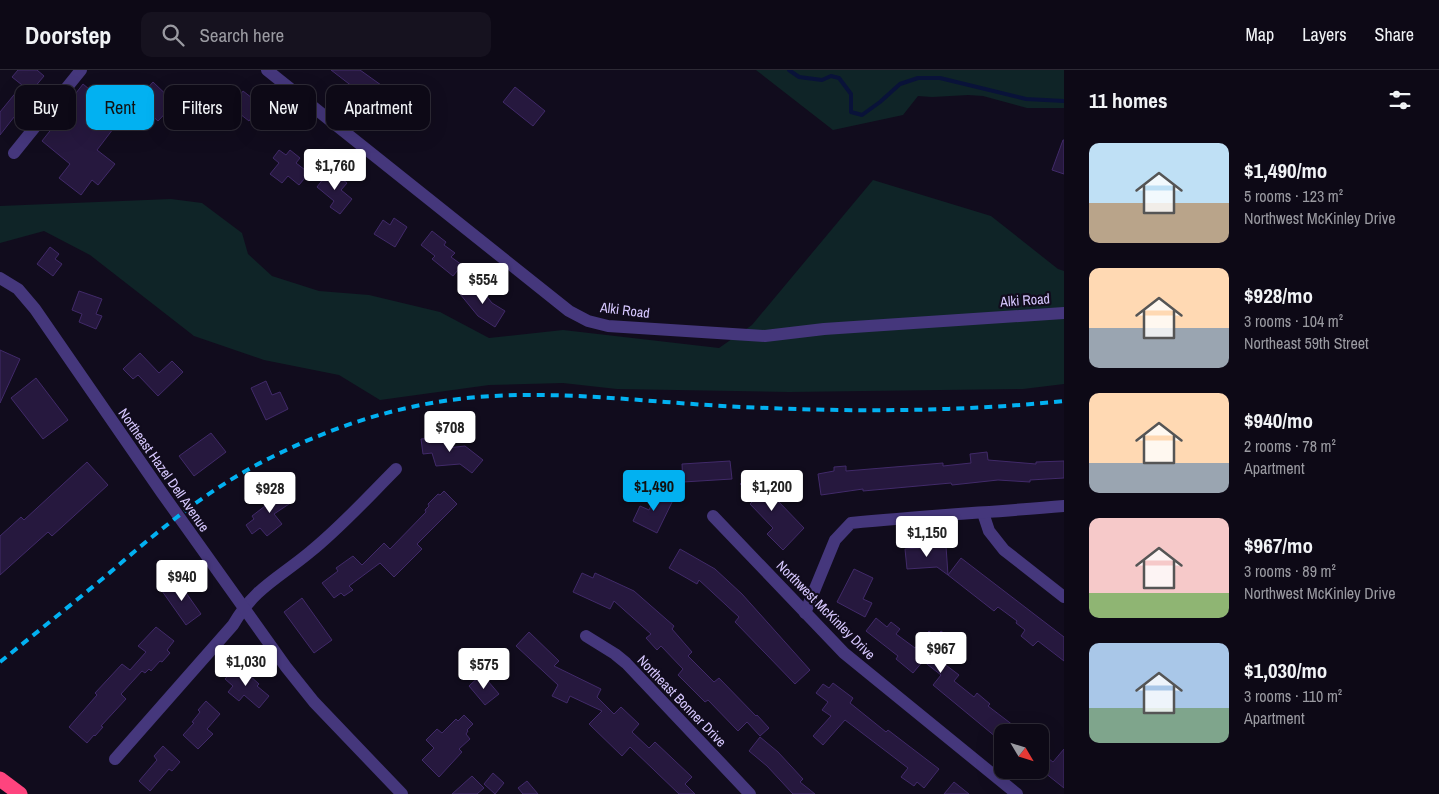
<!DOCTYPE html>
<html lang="en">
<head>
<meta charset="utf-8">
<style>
  :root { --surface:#0d0916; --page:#16121f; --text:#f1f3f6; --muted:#9a9aa1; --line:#2d2a35; --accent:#02b1f1 }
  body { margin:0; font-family:"Archivo Narrow",sans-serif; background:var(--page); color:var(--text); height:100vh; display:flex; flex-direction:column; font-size:19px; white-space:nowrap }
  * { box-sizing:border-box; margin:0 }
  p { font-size:16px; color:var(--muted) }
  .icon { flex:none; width:28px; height:28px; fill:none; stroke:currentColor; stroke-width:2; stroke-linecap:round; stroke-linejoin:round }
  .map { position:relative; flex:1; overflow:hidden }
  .details { display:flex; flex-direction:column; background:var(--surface); width:375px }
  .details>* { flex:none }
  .guide { position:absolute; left:15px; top:15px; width:475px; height:45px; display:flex; gap:10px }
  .needle { width:32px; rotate:128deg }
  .controls { position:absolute; left:994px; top:654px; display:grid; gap:10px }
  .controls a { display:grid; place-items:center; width:55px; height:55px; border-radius:10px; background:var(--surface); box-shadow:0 5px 20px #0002,0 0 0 1px var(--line); font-size:25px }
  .price { position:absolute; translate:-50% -42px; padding:0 11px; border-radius:5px; background:#fff; color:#222; font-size:16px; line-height:32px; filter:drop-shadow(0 1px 2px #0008) }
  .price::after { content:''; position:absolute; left:50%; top:30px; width:15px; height:11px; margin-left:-8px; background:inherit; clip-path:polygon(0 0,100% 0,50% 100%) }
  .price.on { background:var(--accent); color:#111 }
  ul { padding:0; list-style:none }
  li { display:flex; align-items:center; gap:15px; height:125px; padding:0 25px }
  li span { display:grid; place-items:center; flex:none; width:140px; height:100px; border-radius:10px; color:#555 }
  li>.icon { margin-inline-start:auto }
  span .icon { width:60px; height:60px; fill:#fffc; stroke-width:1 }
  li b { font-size:21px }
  h2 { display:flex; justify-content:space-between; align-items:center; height:60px; padding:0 25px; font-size:21px }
  .chip { padding:0 18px; border-radius:10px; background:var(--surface); box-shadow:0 5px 20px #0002,0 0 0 1px var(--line); font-size:18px; line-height:45px }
  .chip.on { background:var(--accent); color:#111 }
  header { display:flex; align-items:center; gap:30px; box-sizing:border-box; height:70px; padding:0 25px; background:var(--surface); border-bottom:1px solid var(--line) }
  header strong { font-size:24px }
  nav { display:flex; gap:28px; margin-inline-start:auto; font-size:18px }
  .search { width:350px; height:45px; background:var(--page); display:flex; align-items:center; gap:12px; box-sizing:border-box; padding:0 18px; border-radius:10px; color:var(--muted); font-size:19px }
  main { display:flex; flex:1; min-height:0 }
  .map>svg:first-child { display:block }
  .green { fill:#0f2427 }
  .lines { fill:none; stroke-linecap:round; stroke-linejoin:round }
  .stream { stroke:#091239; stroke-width:4 }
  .building { fill:#26183e; stroke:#412a69 }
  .minor { stroke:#45377c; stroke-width:12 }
  .tertiary { stroke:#45377c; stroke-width:12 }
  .motorway { stroke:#fe447e; stroke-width:15 }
  .rail { stroke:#02b1f1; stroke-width:4; stroke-dasharray:8 6; stroke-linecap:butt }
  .labels { text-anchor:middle; stroke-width:4.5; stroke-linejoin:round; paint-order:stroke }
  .street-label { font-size:14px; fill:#d7c8ff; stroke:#110c1d }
</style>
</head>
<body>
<header>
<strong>Doorstep</strong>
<div class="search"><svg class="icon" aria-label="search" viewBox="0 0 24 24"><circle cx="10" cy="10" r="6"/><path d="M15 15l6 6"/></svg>Search here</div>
<nav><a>Map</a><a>Layers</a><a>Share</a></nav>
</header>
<main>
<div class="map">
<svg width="1064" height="724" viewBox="0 0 1064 724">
  <rect width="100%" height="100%" fill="#110c1d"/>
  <g class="green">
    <path d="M756 0H1064V38H1027L983 26 968 25 932 27 918 26 903 45 833 60Z"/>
    <path d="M873 110 991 146 1058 199 1064 201V314L1023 319 789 322 617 319 563 313 489 315 380 330 339 305 264 290 194 266 90 185 44 161 0 173V136L171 129 202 133 242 163 248 184 272 206 319 221 369 225 440 242 489 268 563 260 719 278 752 255Z"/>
  </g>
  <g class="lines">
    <path class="stream" d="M789 0 799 7 822 10 831 6 839 8 851 24V42L862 45 880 32 900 14 918 8H940L1026 29 1064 31"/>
  </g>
  <g class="building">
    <path d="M18 0H37L44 6 23 31 25 33 0 65V42L22 15 12 7Z"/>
    <path d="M331 0H360L395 25 383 40Z"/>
    <path d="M153 12 175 33 158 51 143 38 133 48 121 37 131 26 136 31Z"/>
    <path d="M83 14 95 24 90 30 115 50 109 56 113 59 97 80 115 94 98 115 92 110 81 125 59 108 70 94 42 71 68 38 66 36Z"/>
    <path d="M515 17 545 41 533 56 503 32Z"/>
    <path d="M243 21 261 35 249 51 231 37Z"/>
    <path d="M1063 70H1064V104L1052 100Z"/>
    <path d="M279 80 286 85 290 80 300 88 296 93 309 103 299 115 288 106 282 113 270 104 279 93 273 88Z"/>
    <path d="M330 100 347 113 341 120 352 129 340 144 330 137 334 131 317 117Z"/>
    <path d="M394 148 407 157 395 177 374 164 383 150 390 155Z"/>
    <path d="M432 161 446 172 444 175 455 183 451 187 462 195 453 206 432 189 435 186 421 175Z"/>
    <path d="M50 177 59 184 55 189 62 194 53 206 37 194Z"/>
    <path d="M472 214 477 220 480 218 492 233 505 241 495 257 478 246 460 224Z"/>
    <path d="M79 221 102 229 96 244 102 246 96 259 79 252 82 244 72 240Z"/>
    <path d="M0 280 20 289 0 333Z"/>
    <path d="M140 283 159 303 172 291 183 302 158 326 138 305 133 309 123 299Z"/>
    <path d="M36 308 68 350 43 369 11 328Z"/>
    <path d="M266 311 272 325 280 322 288 339 266 350 251 318Z"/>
    <path d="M440 362 441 372 446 371 447 378 465 376 483 390 472 403 460 394 436 396 432 383 423 384 421 369 430 368V363Z"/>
    <path d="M211 363 226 382 194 406 179 386Z"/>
    <path d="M987 382 988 390 1036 394V392L1064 391V408L1030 410V412L998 410 952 415 951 413 863 421V419L821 425 818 404 834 401V397L846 396V401L943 393V396L971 393 970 384Z"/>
    <path d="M730 391 732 409 683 412 682 394Z"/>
    <path d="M87 392 108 415 52 466 48 462 0 505V466L21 447 24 450Z"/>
    <path d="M752 402 779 430 778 431 804 458 783 480 767 464 773 458 750 434 755 429 740 414Z"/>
    <path d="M282 417 292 432 274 444 282 454 267 466 260 458 252 464 246 455 254 449 252 446 274 429 271 425Z"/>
    <path d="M658 420 674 428 657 463 633 451 640 436 649 440Z"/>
    <path d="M444 421 457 434 417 474 422 479 394 507 380 493 349 516 353 520 344 526 341 523 334 528 322 513 338 501 336 498 353 486 362 495 384 473 390 479 426 442 425 440 429 436 428 434 438 424 440 425Z"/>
    <path d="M946 476 948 505 937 497 907 499 905 479Z"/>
    <path d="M680 479 715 499 742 524 810 600 795 614 735 552 739 547 699 510 697 514 669 498Z"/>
    <path d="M961 488 1064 567V591L1038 571 1033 576 1021 566 1025 560 1016 553 1017 551 998 537 994 541 948 505Z"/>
    <path d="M854 499 873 508 863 529 872 533 865 547 837 532Z"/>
    <path d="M582 503 593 508 595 503 634 521 674 556 672 559 692 582 688 586 714 612 719 608 756 646 757 645 769 658 760 666 747 652 738 661 708 630 705 632 678 605 683 599 661 576 657 580 646 568 651 564 614 531 610 539 573 522Z"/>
    <path d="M177 510 201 544 186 555 162 521Z"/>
    <path d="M302 528 332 570 314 583 284 542Z"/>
    <path d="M876 548 887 557 891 552 900 559 896 564 915 578 929 561 936 567 941 561 953 570 938 589 959 605 954 611 974 627 977 623 990 634 988 636 1022 662H1002V672L933 615 941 605 923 591 913 603 896 589 898 586 866 561Z"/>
    <path d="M156 557 174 571 167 580 170 583 162 592 160 591 151 601 149 599 145 603 142 601 121 624 126 629 101 656 103 657 95 666 94 665 87 673 69 657 97 625 95 623 122 594 130 600 146 582 138 576Z"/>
    <path d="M529 562 559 591 554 596 601 619 597 627 614 644 621 637 639 654 632 662 649 678 655 672 692 707 685 714 695 724H679L630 677 622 686 589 654 602 641 570 626 567 633 552 626 558 615 516 576Z"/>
    <path d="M238 595 259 614 257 616 269 626 259 638 244 625 239 631 228 622 233 616 225 609Z"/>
    <path d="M482 604 499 624 485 635 469 616Z"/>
    <path d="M833 613 853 628 850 633 886 662 888 660 939 699 924 718 917 712 914 716 901 707 908 698 845 650 823 675 813 666 831 646 822 640 828 632 816 623 823 614 829 618Z"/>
    <path d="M206 631 220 644 207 659 213 664 198 679 183 665 194 653 192 652 200 642 198 640Z"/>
    <path d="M464 645 473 654 467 660 468 661 466 664 470 669 459 679 462 682 439 707 422 690 434 678 426 670 437 659 442 663 456 649 458 651Z"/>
    <path d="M760 667 778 682 803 709 800 712 815 724H793L767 696 749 681Z"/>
    <path d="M163 676 180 692 172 701 169 699 150 721 139 711 157 690 154 686Z"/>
    <path d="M1064 679V718L1040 699V682L1053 692Z"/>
    <path d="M493 703 504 713 495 724 484 714Z"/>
    <path d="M472 706 484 718 477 724H452Z"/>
    <path d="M527 711 538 724H523L518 718Z"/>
    <path d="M954 712 969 724H944Z"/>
  </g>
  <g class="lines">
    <g class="minor">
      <path d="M267 0 569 241 588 251 608 256 765 266 824 259 1064 243"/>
      <path d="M14 83 81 0"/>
      <path d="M983 443 989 461 1004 480 1064 527"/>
      <path d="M713 446 844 583 1017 724"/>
      <path d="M805 543 835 470 851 453C922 446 993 442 1064 436"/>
      <path d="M586 566 615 584 626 593 750 724"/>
      <path d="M115 689 233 555C254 518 279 508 310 482 341 457 368 427 396 399"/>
    </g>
    <path class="tertiary" d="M0 208 18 219 35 239 162 423 286 597 314 632 402 724"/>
    <path class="motorway" d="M0 709 20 724"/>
    <path class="rail" d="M0 592C36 563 72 534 107 505 158 461 209 418 270 388 335 355 405 333 478 327 566 320 654 333 742 337 850 342 957 342 1064 331"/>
  </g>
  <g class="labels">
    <g class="street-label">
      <text transform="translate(1025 230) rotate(-4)" y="5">Alki Road</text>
      <text transform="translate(625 240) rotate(7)" y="5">Alki Road</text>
      <text transform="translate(164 400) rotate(55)" y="5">Northeast Hazel Dell Avenue</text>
      <text transform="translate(826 540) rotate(45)" y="5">Northwest McKinley Drive</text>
      <text transform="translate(682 631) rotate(46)" y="5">Northeast Bonner Drive</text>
    </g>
  </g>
</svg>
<div class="controls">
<a><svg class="needle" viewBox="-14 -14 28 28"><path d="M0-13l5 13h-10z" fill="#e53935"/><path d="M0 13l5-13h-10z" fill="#9a9aa1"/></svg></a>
</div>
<b class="price" style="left:335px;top:121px">$1,760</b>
<b class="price" style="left:483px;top:235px">$554</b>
<b class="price" style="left:450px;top:383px">$708</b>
<b class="price on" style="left:654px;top:442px">$1,490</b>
<b class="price" style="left:772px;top:442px">$1,200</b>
<b class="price" style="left:270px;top:444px">$928</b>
<b class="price" style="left:927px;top:488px">$1,150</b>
<b class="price" style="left:182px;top:532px">$940</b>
<b class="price" style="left:941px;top:604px">$967</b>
<b class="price" style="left:246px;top:617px">$1,030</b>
<b class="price" style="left:484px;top:620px">$575</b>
<div class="guide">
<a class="chip">Buy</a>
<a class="chip on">Rent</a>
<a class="chip">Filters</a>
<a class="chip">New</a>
<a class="chip">Apartment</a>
</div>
</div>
<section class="details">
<h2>11 homes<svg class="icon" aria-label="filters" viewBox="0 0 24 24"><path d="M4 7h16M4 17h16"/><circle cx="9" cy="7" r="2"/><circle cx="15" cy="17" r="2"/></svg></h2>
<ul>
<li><span style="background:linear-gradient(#bfe0f5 60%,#b9a48a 0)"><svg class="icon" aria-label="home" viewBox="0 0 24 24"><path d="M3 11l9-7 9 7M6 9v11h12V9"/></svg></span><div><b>$1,490/mo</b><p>5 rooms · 123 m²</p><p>Northwest McKinley Drive</p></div></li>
<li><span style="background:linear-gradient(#ffd9b3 60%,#9aa5b1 0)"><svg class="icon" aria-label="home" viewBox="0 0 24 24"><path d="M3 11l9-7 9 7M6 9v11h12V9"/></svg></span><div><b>$928/mo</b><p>3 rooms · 104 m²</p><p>Northeast 59th Street</p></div></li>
<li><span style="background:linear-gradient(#ffd9b3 70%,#9aa5b1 0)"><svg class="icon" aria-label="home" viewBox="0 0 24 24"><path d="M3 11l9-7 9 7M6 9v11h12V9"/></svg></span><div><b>$940/mo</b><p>2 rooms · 78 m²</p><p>Apartment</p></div></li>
<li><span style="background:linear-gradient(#f6c9c9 75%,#8fb573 0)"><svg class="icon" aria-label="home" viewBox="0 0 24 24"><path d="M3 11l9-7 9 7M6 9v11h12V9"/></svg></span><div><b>$967/mo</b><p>3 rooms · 89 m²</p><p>Northwest McKinley Drive</p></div></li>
<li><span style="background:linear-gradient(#a9c7e8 65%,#7fa58c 0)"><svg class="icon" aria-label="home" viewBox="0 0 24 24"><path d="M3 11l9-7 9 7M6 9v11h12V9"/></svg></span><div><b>$1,030/mo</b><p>3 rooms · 110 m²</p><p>Apartment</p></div></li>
</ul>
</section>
</main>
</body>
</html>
